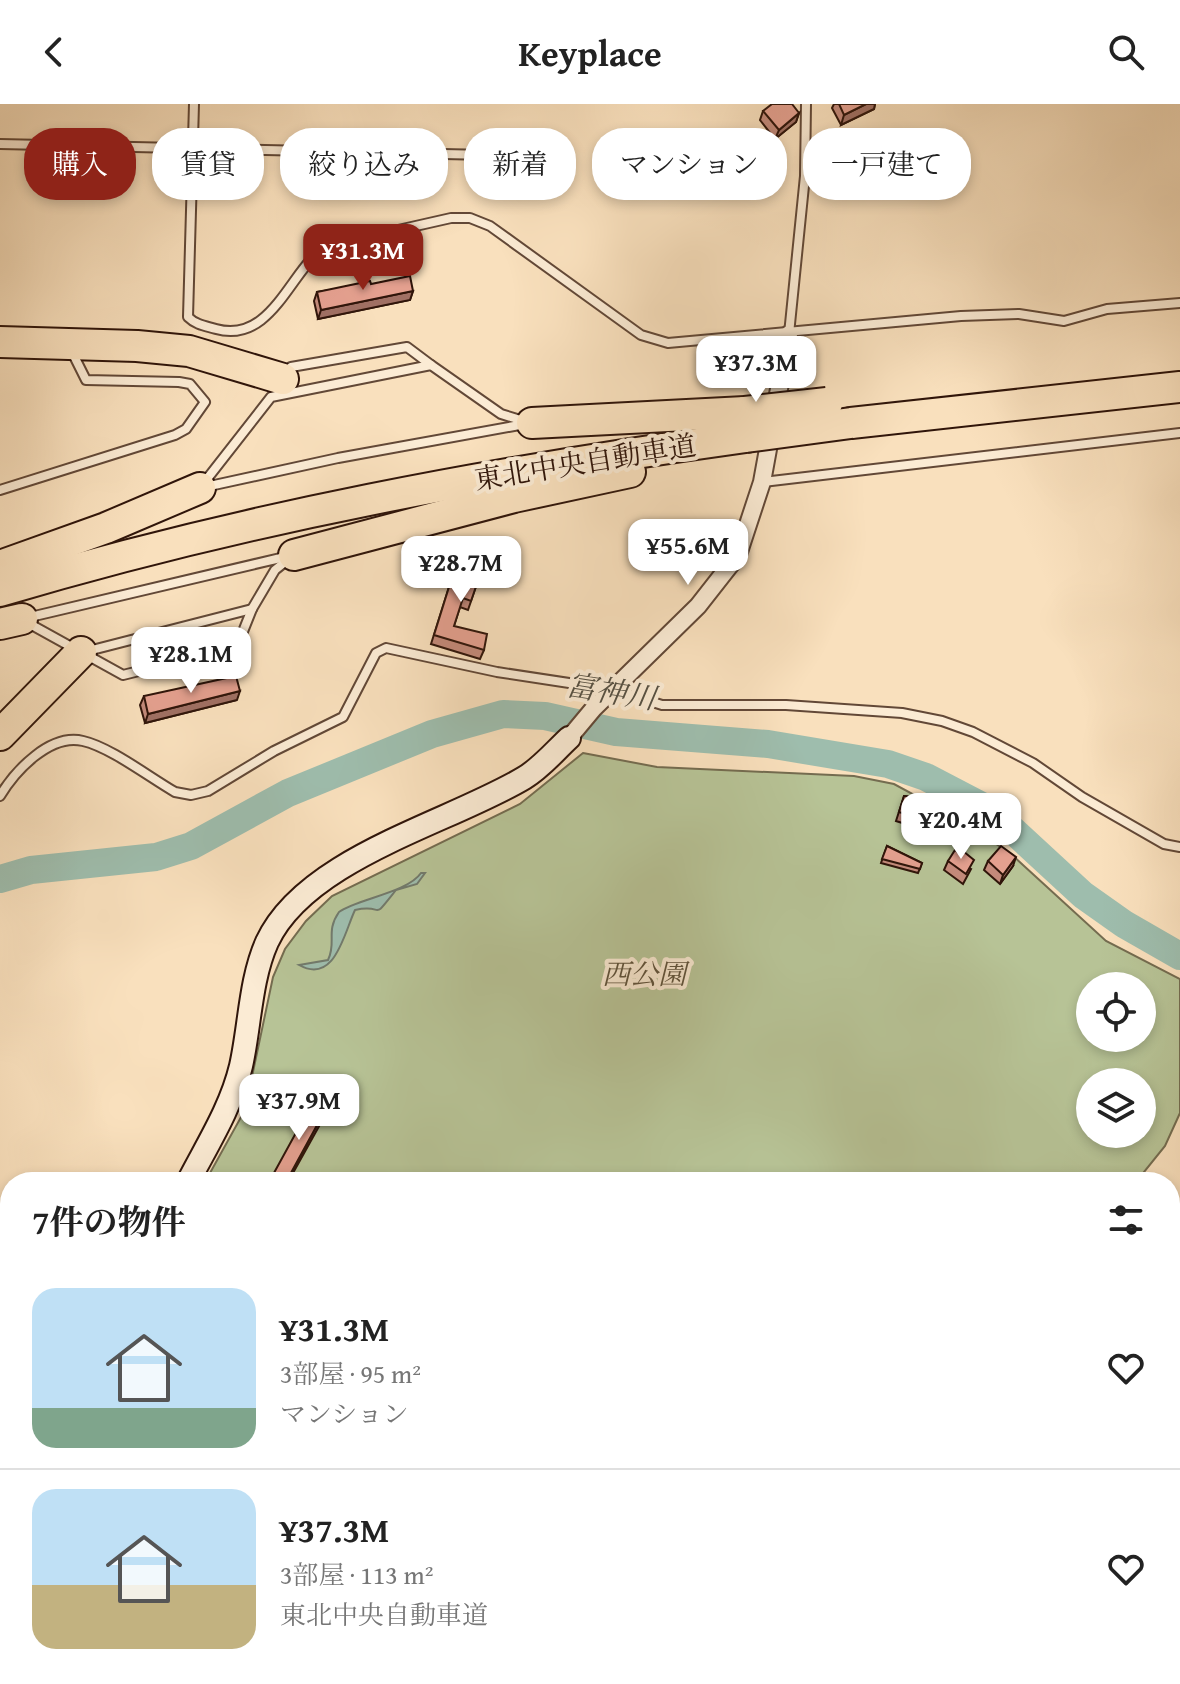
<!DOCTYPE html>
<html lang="ja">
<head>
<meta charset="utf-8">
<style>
  :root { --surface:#fff; --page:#f2f2f2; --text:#222; --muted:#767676; --line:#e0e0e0; --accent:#8f2418 }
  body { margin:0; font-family:"Gentium Book Plus","Noto Serif JP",serif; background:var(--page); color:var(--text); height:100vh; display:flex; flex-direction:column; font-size:30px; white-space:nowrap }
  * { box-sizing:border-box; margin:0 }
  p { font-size:26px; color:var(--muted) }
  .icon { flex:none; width:44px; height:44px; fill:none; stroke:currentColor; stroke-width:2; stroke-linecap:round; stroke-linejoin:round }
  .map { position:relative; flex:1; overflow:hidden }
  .drawer { position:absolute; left:0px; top:1068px; width:1180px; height:512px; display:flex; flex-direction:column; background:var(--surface); border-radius:32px 32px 0 0; box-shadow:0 4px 12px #0003 }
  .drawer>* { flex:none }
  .banner { position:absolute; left:24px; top:24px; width:1132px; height:72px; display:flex; gap:16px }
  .buttons { position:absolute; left:1076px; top:868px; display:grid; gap:16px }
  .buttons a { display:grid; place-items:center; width:80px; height:80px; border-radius:50%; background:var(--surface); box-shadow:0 4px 12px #0003; font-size:40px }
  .price { position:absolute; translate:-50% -68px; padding:0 18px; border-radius:16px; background:#fff; color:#222; font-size:26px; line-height:52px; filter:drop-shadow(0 2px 4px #0008) }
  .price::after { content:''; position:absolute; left:50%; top:48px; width:24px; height:18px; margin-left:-12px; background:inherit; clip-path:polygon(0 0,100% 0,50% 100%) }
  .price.active { background:var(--accent); color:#fff }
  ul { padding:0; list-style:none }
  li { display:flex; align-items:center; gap:24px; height:200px; padding:0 32px }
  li+li { border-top:2px solid var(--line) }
  li span { display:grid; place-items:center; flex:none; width:224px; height:160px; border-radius:24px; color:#555 }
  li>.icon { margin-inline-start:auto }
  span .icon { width:96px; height:96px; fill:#fffc; stroke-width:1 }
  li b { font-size:34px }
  h2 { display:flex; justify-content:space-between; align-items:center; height:96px; padding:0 32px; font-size:34px }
  .pill { padding:0 28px; border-radius:32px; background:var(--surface); box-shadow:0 4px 12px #0003; font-size:28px; line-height:72px }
  .pill.active { background:var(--accent); color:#fff }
  header { display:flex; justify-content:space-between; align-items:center; height:104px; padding:0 32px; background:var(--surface); font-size:36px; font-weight:800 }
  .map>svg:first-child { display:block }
  .green { fill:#b7c396; stroke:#746c50; stroke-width:2; fill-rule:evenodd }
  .water { fill:#9ebdad; stroke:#727a6c; stroke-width:2 }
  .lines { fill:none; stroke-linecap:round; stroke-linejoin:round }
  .river { stroke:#9ebdad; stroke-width:28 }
  .lane-casing { stroke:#624837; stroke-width:12 }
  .street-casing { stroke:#624837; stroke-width:20 }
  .secondary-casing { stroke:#30150a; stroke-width:26 }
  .highway-casing { stroke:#30150a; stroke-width:34 }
  .lane { stroke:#fbebd4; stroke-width:8 }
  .street { stroke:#fbebd4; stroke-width:16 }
  .secondary { stroke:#fbebd4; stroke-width:22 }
  .highway { stroke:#f9e0bd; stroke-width:30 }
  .highway-bridge-casing { stroke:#30150a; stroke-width:34; stroke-linecap:butt }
  .highway-bridge { stroke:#f9e0bd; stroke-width:30 }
  .wall { fill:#c48a7b; stroke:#30150a; stroke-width:2 }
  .shaded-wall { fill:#a07064; stroke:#30150a; stroke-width:2 }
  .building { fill:#e4a08f; stroke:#30150a; stroke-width:2 }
  .labels { text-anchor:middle; stroke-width:8; stroke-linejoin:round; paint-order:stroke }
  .street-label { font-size:28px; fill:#30150a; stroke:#fbebd4 }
  .park-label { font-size:28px; font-style:italic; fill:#5f523b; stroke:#fbebd4 }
  .water-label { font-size:30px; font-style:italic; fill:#565043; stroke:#fbebd4 }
</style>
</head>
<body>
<header><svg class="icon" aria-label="back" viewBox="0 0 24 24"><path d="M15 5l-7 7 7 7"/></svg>Keyplace<svg class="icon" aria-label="search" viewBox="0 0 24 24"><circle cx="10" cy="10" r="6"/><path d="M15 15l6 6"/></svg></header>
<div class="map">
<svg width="1180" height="1580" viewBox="0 0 1180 1580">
  <rect width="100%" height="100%" fill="#f9e0bd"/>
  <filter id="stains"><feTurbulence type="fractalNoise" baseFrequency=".0025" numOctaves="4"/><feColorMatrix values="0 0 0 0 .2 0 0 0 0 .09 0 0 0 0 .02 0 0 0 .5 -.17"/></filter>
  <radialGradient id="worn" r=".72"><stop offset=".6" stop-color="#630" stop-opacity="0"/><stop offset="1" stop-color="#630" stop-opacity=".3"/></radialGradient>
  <g class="green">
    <path d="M583 649 657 663 854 672 894 680 959 715 1011 750 1106 837 1180 875V1009L1165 1042 1136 1078H205L245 1006 273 873 285 845 306 817 332 792 520 700ZM1090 882H1142V934H1090ZM1090 978H1142V1030H1090Z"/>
    <path d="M10 1434V1561L0 1556V1450Z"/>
    <path d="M25 1570H464L445 1580H20Z"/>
  </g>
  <path class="water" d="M421 769H425L417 780 396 786C369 820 387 799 355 806 344 829 335 881 299 861L328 856C337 838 325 828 339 808 357 795 407 789 421 769Z"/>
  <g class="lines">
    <g class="river">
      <path d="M0 775 31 766 156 753 191 742 288 689 432 630 503 610 545 612 616 628 768 640 888 660 926 673 993 708 1083 791 1124 820 1180 852"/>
      <path d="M1170 1368 1180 1364"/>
      <path d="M686 1580 713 1570"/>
    </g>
    <g class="lane-casing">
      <g id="lane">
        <path d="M194 0 188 213C196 221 206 222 216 225 270 240 289 171 323 143L451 114H470L490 122 641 231 668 239 961 212 1019 210 1064 217 1107 205 1180 199"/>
        <path d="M0 40 527 52"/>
        <path d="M789 230 805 72 806 0"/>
        <path d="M287 269 291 263 407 243 431 261"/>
        <path d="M763 378 1180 329"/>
        <path d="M203 380 271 293 431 261 501 310 527 318"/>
        <path d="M205 383 338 354 525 320"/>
        <path d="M0 386 175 331 186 325 205 298 190 280 179 278 86 276 73 250"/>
        <path d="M26 514 289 452"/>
        <path d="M28 519 75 545"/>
        <path d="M88 547 252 505 275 466 290 454"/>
        <path d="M85 550 123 571 227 545 240 535 252 505"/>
        <path d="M0 692C15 667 50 629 83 637 110 643 149 673 175 688L191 691 208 687 274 647 343 613 376 549 386 544 497 568 615 586 662 601H786L902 609 942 617 973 628 1033 659 1082 693 1164 740 1180 743"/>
        <path d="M0 1423 10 1430"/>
        <path d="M0 1516 10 1498"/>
        <path d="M0 1540 10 1544"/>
        <path d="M0 1574 10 1553"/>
      </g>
    </g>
    <g class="street-casing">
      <path id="street" d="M569 634 594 604 698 502 738 451 762 378 789 230"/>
    </g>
    <g class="secondary-casing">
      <g id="secondary">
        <path d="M188 1078C207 1041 231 1004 241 962 250 922 250 876 267 838 306 754 449 719 524 674 541 664 555 647 569 634"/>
        <path d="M0 1331 10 1336"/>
        <path d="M0 1414 10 1397"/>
      </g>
    </g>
    <g class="highway-casing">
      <g id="highway">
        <path d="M0 238 137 242 189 247 283 275"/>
        <path d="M532 319 745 308"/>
        <path d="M851 319 1180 283"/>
        <path d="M294 451 514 393 630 368"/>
        <path d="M0 462 106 424 200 384"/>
        <path d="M0 487C244 414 493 368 746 333"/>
        <path d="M0 520 22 515"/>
        <path d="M0 631 81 548"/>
      </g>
    </g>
    <use href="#lane" class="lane"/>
    <use href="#street" class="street"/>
    <use href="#secondary" class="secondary"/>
    <use href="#highway" class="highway"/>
    <g class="highway-bridge-casing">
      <g id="highway-bridge">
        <path d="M745 308 827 299"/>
        <path d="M746 333 851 319"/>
      </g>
    </g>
    <use href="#highway-bridge" class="highway-bridge"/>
  </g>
  <g class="wall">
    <path d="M834 0H875L874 5 841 21 832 4Z"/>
    <path d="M763 7 799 9 796 18 775 35 760 16Z"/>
    <path d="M371 180 413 187 410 196 318 215 314 197 317 188Z"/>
    <path d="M459 451 484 459 468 506 460 503 454 522 484 546 480 555 431 540Z"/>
    <path d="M144 592 237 596 145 619 140 601Z"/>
    <path d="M904 692 921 694 912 722 896 717Z"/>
    <path d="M887 742 922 759 918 769 881 759Z"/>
    <path d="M948 757 971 765 963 780 944 766Z"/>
    <path d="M988 757 1013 762 1000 780 984 766Z"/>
    <path d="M291 990 280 1014 263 1006 267 997Z"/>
  </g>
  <g class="shaded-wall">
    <path d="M866 0H875L874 5 841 21 844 11Z"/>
    <path d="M799 9 796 18 775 35 779 26Z"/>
    <path d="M413 187 410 196 318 215 321 206Z"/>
    <path d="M240 587 237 596 145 619 148 610Z"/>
    <path d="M1016 753 1013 762 1000 780 1003 771Z"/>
    <path d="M328 1001 323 1015 288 1078H286Z"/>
  </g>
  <g class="building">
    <path d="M772 0H792L799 9 779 26 763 7Z"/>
    <path d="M839 0H866L844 11Z"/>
    <path d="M410 172 413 187 321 206 317 188 370 177 371 180Z"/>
    <path d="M459 451 484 459 471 497 463 494 454 522 487 530 484 546 434 531Z"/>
    <path d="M236 572 240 587 148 610 144 592Z"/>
    <path d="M904 692 921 694 916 713 899 708Z"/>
    <path d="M887 742 922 759 920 765 882 755Z"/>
    <path d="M1001 742 1016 753 1003 771 988 757Z"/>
    <path d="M955 746 960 750 963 747 974 756 966 770 948 757Z"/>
    <path d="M278 973 294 981 283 1005 267 997Z"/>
    <path d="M315 994 328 1001 286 1078H269Z"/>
    <path d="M33 1570H175L190 1580H27Z"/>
  </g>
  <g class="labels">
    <g class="street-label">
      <text transform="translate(585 358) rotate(-9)" y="10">東北中央自動車道</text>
    </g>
    <g class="park-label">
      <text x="644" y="880">西公園</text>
    </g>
    <g class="water-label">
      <text transform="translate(611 588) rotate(9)" y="10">富神川</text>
    </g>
  </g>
  <rect width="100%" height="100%" filter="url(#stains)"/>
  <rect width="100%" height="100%" fill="url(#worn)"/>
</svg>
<div class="buttons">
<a><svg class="icon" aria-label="locate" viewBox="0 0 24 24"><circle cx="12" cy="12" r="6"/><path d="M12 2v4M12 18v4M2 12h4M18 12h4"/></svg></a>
<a><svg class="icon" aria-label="layers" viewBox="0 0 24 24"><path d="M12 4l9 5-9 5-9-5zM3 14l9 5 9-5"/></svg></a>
</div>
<b class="price active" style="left:363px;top:188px">¥31.3M</b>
<b class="price" style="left:756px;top:300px">¥37.3M</b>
<b class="price" style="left:688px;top:483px">¥55.6M</b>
<b class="price" style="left:461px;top:500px">¥28.7M</b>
<b class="price" style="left:191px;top:591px">¥28.1M</b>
<b class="price" style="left:961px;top:757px">¥20.4M</b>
<b class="price" style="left:299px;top:1038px">¥37.9M</b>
<div class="banner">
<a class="pill active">購入</a>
<a class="pill">賃貸</a>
<a class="pill">絞り込み</a>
<a class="pill">新着</a>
<a class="pill">マンション</a>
<a class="pill">一戸建て</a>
</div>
<section class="drawer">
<h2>7件の物件<svg class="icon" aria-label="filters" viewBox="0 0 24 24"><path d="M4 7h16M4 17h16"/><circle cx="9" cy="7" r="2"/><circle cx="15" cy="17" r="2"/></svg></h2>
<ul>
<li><span style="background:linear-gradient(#bfe0f5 75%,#7fa58c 0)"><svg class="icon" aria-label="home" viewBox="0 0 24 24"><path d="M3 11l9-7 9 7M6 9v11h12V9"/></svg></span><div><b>¥31.3M</b><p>3部屋 · 95 m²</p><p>マンション</p></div><svg class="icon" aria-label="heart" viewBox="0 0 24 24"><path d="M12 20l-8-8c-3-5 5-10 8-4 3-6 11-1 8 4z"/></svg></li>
<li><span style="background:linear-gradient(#bfe0f5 60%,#c2b280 0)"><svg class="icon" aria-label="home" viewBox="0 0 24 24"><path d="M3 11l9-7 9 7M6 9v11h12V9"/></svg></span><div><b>¥37.3M</b><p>3部屋 · 113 m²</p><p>東北中央自動車道</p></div><svg class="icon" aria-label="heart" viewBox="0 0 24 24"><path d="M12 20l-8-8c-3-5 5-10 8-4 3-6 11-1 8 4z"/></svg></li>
</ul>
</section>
</div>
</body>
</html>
